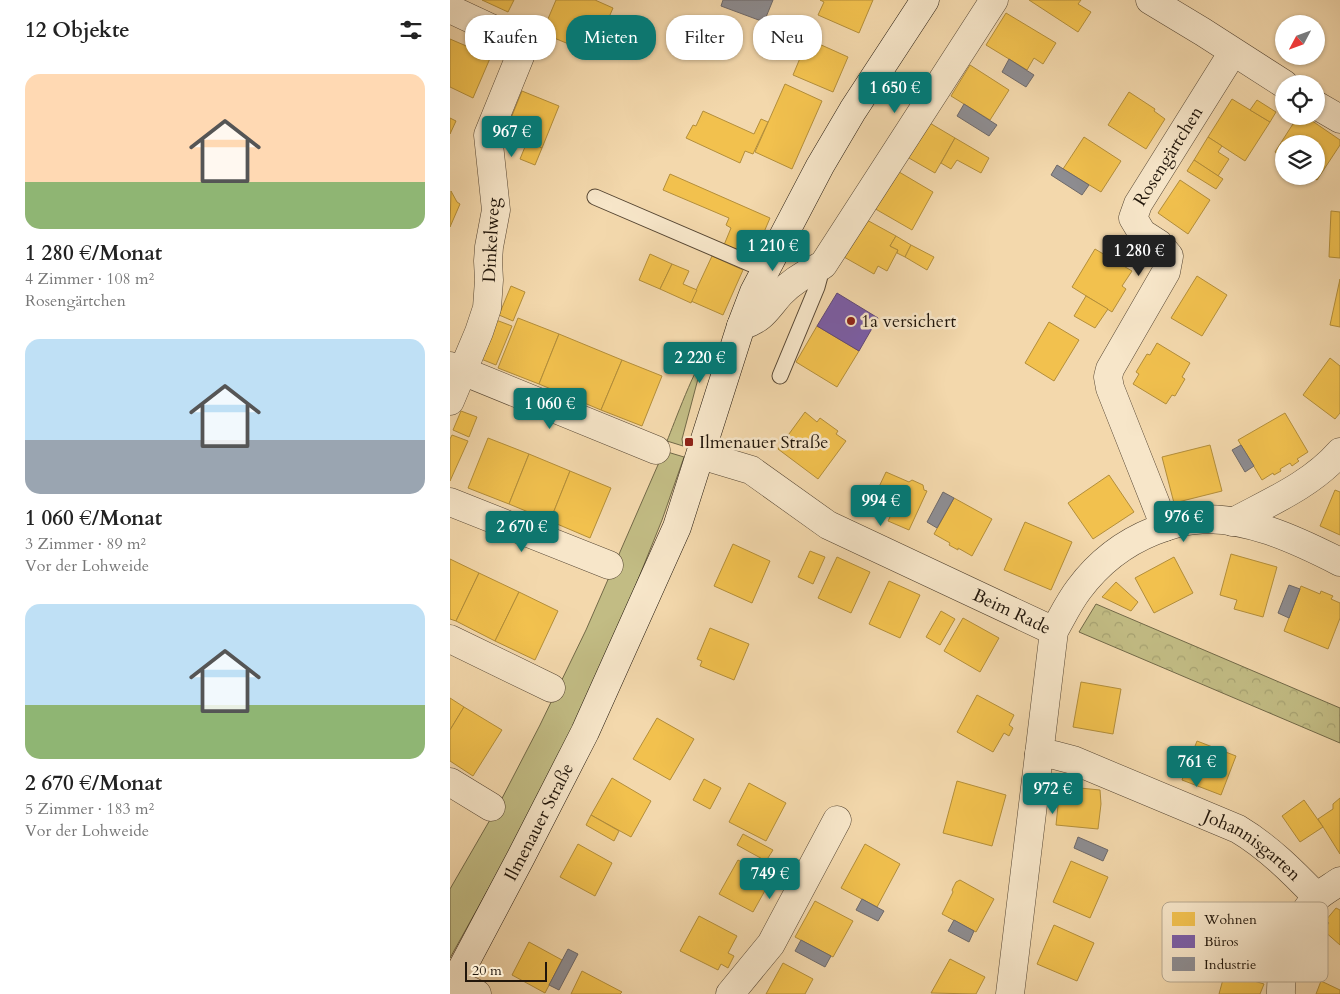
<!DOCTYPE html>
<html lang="de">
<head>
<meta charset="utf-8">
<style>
  :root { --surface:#fff; --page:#f6f6f6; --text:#222; --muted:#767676; --accent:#0f766e }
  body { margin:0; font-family:Cardo,serif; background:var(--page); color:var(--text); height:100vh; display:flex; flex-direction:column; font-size:19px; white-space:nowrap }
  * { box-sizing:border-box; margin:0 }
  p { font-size:16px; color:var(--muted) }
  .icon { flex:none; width:28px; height:28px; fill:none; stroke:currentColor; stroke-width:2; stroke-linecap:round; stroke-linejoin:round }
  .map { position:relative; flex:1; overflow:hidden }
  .details { display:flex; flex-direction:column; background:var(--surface); width:450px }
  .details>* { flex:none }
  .hud { position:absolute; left:15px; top:15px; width:475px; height:45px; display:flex; gap:10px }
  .needle { width:32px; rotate:229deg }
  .fabs { position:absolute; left:825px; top:15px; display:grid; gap:10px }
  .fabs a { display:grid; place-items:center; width:50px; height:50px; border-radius:50%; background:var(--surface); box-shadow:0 1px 4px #0004; font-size:25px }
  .scale { position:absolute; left:15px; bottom:12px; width:82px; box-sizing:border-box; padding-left:5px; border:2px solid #21160b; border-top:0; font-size:14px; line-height:18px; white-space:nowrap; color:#21160b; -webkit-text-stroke:4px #f7e6c9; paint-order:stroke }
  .price { position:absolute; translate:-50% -42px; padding:0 11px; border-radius:5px; background:var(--accent); color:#fff; font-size:16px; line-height:32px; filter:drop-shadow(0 1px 2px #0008) }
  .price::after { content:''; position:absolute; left:50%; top:30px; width:15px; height:11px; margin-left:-8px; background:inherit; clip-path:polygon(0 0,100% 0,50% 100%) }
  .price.selected { background:#222; color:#fff }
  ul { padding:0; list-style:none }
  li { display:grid; align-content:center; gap:10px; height:265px; padding:0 25px }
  li span { display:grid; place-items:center; height:155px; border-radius:15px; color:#555 }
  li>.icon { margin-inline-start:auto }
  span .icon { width:90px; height:90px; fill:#fffc; stroke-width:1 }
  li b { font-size:21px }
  h2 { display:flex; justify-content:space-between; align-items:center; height:60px; padding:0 25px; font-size:21px }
  .tag { padding:0 18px; border-radius:20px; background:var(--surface); box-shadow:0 1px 4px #0004; font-size:18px; line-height:45px }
  .tag.selected { background:var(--accent); color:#fff }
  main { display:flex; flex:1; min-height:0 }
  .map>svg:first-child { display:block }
  .green { fill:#c2bc84; stroke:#726948 }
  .forest { fill:url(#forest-crowns); stroke:#726948 }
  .homes { fill:#f2c14e; stroke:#b38e3a }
  .offices { fill:#7b5ea7; stroke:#604878 }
  .industry { fill:#8d8d92; stroke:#6d696a }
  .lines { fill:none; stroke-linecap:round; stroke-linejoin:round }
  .lane-casing { stroke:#564633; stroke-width:17 }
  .street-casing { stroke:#564633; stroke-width:29 }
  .secondary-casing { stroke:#21160b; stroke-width:29 }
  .lane { stroke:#f7e6c9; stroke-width:15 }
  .street { stroke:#f7e6c9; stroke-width:28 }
  .secondary { stroke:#f7e6c9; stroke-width:28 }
  .poi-dot { fill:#8f2418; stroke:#f7e6c9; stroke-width:2 }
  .labels { text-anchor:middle; stroke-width:5; stroke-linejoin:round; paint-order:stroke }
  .street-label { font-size:18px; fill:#21160b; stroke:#f7e6c9 }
  .poi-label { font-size:18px; fill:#21160b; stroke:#f7e6c9; text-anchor:start }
  .key { fill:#f7e6c9; stroke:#b7a890; stroke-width:1 }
  .key-label { font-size:14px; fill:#21160b }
</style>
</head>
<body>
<main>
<section class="details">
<h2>12 Objekte<svg class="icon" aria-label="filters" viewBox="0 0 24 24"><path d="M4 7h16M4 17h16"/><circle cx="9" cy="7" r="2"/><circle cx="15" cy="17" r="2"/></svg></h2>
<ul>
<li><span style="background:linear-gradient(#ffd9b3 70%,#8fb573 0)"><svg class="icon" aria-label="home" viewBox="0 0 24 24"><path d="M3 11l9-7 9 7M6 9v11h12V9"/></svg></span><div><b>1 280 €/Monat</b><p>4 Zimmer · 108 m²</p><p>Rosengärtchen</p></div></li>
<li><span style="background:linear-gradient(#bfe0f5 65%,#9aa5b1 0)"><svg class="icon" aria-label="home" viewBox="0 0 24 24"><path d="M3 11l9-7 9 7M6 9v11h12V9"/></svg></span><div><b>1 060 €/Monat</b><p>3 Zimmer · 89 m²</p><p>Vor der Lohweide</p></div></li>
<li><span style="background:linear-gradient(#bfe0f5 65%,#8fb573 0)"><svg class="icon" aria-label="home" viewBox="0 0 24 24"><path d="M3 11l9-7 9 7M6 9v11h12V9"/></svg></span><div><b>2 670 €/Monat</b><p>5 Zimmer · 183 m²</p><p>Vor der Lohweide</p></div></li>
</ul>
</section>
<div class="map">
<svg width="890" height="994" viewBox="0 0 890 994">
  <defs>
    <pattern id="forest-crowns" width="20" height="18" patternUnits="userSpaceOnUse" patternTransform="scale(1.25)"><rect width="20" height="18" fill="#c2bc84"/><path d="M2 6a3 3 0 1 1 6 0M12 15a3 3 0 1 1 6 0" fill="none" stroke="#a6a171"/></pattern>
  </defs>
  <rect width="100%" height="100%" fill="#f3d8ac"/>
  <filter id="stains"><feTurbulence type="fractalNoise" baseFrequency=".004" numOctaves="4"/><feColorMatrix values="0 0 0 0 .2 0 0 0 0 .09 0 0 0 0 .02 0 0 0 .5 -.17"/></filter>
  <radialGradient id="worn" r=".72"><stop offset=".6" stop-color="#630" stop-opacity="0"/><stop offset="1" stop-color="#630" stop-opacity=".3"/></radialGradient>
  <g class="green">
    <path d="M257 354 259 355 253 372 249 375 232 439 233 446 217 441C224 424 246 363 257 354Z"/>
    <path d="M214 451 234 457 212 520 181 597 128 719 75 823 0 958V889L48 806 90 725 136 630Z"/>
  </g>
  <path class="forest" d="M646 604 890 708V743L629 632Z"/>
  <g class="homes">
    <path d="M32 0H64L58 12Z"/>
    <path d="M106 0H145L163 8 143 54 92 33Z"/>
    <path d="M370 0H423L409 33 368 15 374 2Z"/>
    <path d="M579 0H631L628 4 641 12 628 32Z"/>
    <path d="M556 13 606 43 593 64 584 58 577 70 536 45Z"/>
    <path d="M0 39 21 48 26 47 28 51 41 56 23 98 0 87Z"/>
    <path d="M358 39 398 57 383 92 343 75Z"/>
    <path d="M520 65 559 90 540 120 501 96Z"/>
    <path d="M335 84 372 101 342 169 305 152Z"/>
    <path d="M72 91 109 106 92 148 55 133Z"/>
    <path d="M679 92 705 109 704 111 715 119 696 149 658 125Z"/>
    <path d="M782 99 820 122 795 161 758 137Z"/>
    <path d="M807 100 826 112 820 122 800 110Z"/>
    <path d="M253 111 304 134 311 119 318 122 303 154 295 151 290 163 236 138 243 125 246 126Z"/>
    <path d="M848 116H855L890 140V145L867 180 860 176H866V144H834V158L825 152Z"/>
    <path d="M0 118 6 121 0 134Z"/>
    <path d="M473 119 505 138 485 173 452 154Z"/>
    <path d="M634 137 671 161 651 192 613 169Z"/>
    <path d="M758 137 772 146 768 152 779 159 768 176 744 160Z"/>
    <path d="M505 138 539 158 531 173 507 160 501 169 491 163Z"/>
    <path d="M77 142 92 148 85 165 70 159Z"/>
    <path d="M744 160 773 179 766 189 737 171Z"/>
    <path d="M444 169 483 192 462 230 422 207Z"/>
    <path d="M220 174 320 218 303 258 274 245 281 228 276 225 279 218 213 190Z"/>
    <path d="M730 180 760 200 738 234 708 213Z"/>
    <path d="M1 191 7 202 10 204 0 227Z"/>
    <path d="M881 211 890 212V258L879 257Z"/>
    <path d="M415 219 446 236 440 246 448 250 437 271 428 266 424 274 394 257Z"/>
    <path d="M446 236 461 245 455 257 447 253 448 250 440 246Z"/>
    <path d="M461 245 484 257 477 270 455 257Z"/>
    <path d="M645 249 682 271 672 286 676 289 662 312 622 287Z"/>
    <path d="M200 254 222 264 210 289 189 280Z"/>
    <path d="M262 256 293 270 273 315 241 301Z"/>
    <path d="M222 264 239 271 233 284 247 290 241 303 210 289Z"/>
    <path d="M747 276 777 295 752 336 721 318Z"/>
    <path d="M890 279V327L880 325Z"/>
    <path d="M61 286 75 292 63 321 49 315Z"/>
    <path d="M636 296 658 309 645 328 624 316Z"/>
    <path d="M68 318 109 334 89 384 48 368Z"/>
    <path d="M46 320 62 326 46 365 31 359Z"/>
    <path d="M599 322 629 340 604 381 575 363Z"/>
    <path d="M367 326 409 351 387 387 346 362Z"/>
    <path d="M109 334 172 360 151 410 89 384Z"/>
    <path d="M707 343 740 363 732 377 735 379 725 396 722 395 716 404 683 384 689 374 686 372 697 354 700 355Z"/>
    <path d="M880 358 890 366V413L885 419 853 395Z"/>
    <path d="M172 360 212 376 192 426 151 410Z"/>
    <path d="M11 411 27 417 19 437 3 430Z"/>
    <path d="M355 412 367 422 370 418 388 431 386 434 396 441 368 479 328 449Z"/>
    <path d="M835 413 858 452 847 459 849 461 842 466 840 463 830 469 831 471 824 475 823 473 812 480 788 440Z"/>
    <path d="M2 435 18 441 0 481V439Z"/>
    <path d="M38 438 79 454 59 504 18 488Z"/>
    <path d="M760 445 772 491 724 503 712 457Z"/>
    <path d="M79 454 120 471 100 521 59 504Z"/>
    <path d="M120 471 161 488 140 538 100 521Z"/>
    <path d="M436 472 459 482 462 480 473 485 474 490 477 491 459 530 438 521 440 517 419 508Z"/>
    <path d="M659 475 684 512 643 539 618 503Z"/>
    <path d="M885 490 890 492V535L870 526Z"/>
    <path d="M504 498 542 519 522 556 508 548V550L499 545 500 543 484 534Z"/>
    <path d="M575 522 622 542 601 590 554 570Z"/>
    <path d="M283 544 320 561 302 603 264 586Z"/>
    <path d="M360 551 375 557 363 584 348 577Z"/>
    <path d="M781 554 827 567 813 617 784 609 787 600 770 595Z"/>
    <path d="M387 557 420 572 401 613 368 598Z"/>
    <path d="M724 557 743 593 704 613 685 578Z"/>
    <path d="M0 559 29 573 6 621 0 619Z"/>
    <path d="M29 573 69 592 45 641 6 621Z"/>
    <path d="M439 581 470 595 450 638 419 624Z"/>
    <path d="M666 582 688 602 681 611 652 597Z"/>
    <path d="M851 586 870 594 871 591 883 596 881 599 890 603V618L878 649 834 631Z"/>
    <path d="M69 592 108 611 85 660 45 641Z"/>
    <path d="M491 611 505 619 490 645 476 637Z"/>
    <path d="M513 618 549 638 530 672 494 651Z"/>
    <path d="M260 628 299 644 284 680 250 666 252 661 247 659Z"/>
    <path d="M631 682 671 689 663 734 623 727Z"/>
    <path d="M527 695 564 715 559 725 563 728 559 736 554 733 543 752 507 732Z"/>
    <path d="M0 698 14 707 0 730Z"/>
    <path d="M14 707 52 730 23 776 0 761V730Z"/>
    <path d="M207 718 244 739 220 780 183 759Z"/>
    <path d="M747 741 786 756 771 795 732 780Z"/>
    <path d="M162 778 201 801 181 837 141 815Z"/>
    <path d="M254 779 271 788 260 809 243 800Z"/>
    <path d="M507 781 556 795 542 846 493 833Z"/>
    <path d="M299 783 336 803 316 841 279 822Z"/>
    <path d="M610 786 650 790 651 804 648 829 606 825Z"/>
    <path d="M890 798V854L868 819 883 809V804Z"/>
    <path d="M854 800 873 827 850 842 832 816Z"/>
    <path d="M141 815 169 831 164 841 136 825Z"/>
    <path d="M293 834 323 850 316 861 287 845Z"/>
    <path d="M128 844 162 863 145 896 110 877Z"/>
    <path d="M415 844 450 864 427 907 391 888Z"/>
    <path d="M288 860 322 878 303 912 269 894Z"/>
    <path d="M621 861 658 877 640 918 603 902Z"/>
    <path d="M510 880 544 899 526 932 492 914 503 892 502 890 506 882Z"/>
    <path d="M365 901 403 921 383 957 345 937Z"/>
    <path d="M886 908 890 910V945L873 930 879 923 876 920Z"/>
    <path d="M249 916 287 936 278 953 284 956 278 968 271 964 268 970 230 951Z"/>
    <path d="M604 925 644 943 627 981 587 964Z"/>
    <path d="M79 942 112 960 95 993 62 975Z"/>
    <path d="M500 959 535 977 526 994 481 993Z"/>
    <path d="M333 963 363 979 355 994H316Z"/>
    <path d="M132 971 172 992 170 994H121Z"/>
    <path d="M775 972 814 984 810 994H769Z"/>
    <path d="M871 981 890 990V994H866Z"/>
  </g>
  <path class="offices" d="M387 293 428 318 409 351 367 326Z"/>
  <g class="industry">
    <path d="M273 0H323L314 22 271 6Z"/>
    <path d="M559 59 584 75 576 87 552 72Z"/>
    <path d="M514 104 547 125 539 136 507 116Z"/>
    <path d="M607 165 639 185 632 195 601 175Z"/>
    <path d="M791 445 804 466 795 472 782 450Z"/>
    <path d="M493 492 504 498 487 528 477 522Z"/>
    <path d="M839 585 850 589 839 618 828 613Z"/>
    <path d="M628 837 658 850 653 861 624 848Z"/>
    <path d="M412 899 434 911 428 921 406 910Z"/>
    <path d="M504 920 524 931 519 942 498 931Z"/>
    <path d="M351 940 381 956 375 967 345 951Z"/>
    <path d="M118 949 128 954 109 990 99 985Z"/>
  </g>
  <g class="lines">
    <g class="lane-casing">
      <g id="lane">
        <path d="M145 197 315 270"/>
        <path d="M330 376 367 287 373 265"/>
      </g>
    </g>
    <g class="street-casing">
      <g id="street">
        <path d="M700 0 753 32 834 84"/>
        <path d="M0 9 75 44 38 135 46 210 39 247 38 261 39 280 37 308 29 332 0 401"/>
        <path d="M866 105 890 119"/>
        <path d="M291 326C313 319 316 310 330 294 341 282 358 272 373 265L544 0"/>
        <path d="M0 366 206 450"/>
        <path id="s1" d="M251 455 301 470 378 525 604 631"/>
        <path d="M0 502 159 565"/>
        <path d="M783 522C820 502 861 485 890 452"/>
        <path id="s2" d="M715 527 660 388 658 377 660 369 716 272 719 256 709 244 692 233 683 218 688 204 783 52"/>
        <path d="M0 639 101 688"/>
        <path id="s3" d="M589 754 604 755 623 760 788 829C818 847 843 872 867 897"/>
        <path d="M0 782 41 807"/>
        <path d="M5 983 27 994"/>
        <path d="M280 994 321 944 387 820"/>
        <path d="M560 994 604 631C612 617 619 602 629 589 649 562 674 543 704 531 717 526 731 521 745 520 792 514 849 541 890 562"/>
        <path d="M831 994C830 967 847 916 867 897 874 891 883 886 890 881"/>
      </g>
    </g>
    <g class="secondary-casing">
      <g id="secondary">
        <path id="s4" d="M0 991 71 857 135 732 227 527 291 326 304 292 370 166 403 110 475 0"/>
      </g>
    </g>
    <use href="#lane" class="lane"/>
    <use href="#street" class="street"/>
    <use href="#secondary" class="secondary"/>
  </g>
  <g class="poi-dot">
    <circle cx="401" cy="321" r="5"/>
    <rect x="234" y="437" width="10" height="10" rx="2.5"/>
  </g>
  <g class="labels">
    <g class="street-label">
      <text dy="6" stroke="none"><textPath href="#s2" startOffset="422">Rosengärtchen</textPath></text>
      <text transform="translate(41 240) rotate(-87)" y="6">Dinkelweg</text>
      <text dy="6" stroke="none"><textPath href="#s1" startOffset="350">Beim Rade</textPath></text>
      <text dy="6" stroke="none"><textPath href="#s4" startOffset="191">Ilmenauer Straße</textPath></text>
      <text dy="6" stroke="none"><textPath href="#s3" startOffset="234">Johannisgarten</textPath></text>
    </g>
    <g class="poi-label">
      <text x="411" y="327">1a versichert</text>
      <text x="249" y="448">Ilmenauer Straße</text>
    </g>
  </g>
  <rect x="712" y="902" width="166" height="80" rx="8" class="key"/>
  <rect x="722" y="912" width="23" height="14" fill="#f2c14e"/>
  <rect x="722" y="935" width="23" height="13" fill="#7b5ea7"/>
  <rect x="722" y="957" width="23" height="14" fill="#8d8d92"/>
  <g class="key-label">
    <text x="754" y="924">Wohnen</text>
    <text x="754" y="946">Büros</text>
    <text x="754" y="969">Industrie</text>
  </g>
  <rect width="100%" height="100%" filter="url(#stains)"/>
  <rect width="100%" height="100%" fill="url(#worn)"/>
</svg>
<div class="fabs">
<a><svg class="needle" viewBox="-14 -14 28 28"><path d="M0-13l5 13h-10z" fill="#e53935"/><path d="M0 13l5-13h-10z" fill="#767676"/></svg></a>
<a><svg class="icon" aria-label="locate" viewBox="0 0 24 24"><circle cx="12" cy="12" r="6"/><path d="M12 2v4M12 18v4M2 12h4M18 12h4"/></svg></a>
<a><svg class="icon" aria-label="layers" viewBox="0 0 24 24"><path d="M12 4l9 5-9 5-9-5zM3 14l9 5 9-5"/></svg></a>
</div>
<div class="scale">20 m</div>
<b class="price" style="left:445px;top:114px">1 650 €</b>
<b class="price" style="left:62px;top:158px">967 €</b>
<b class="price" style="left:323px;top:272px">1 210 €</b>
<b class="price selected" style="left:689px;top:277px">1 280 €</b>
<b class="price" style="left:250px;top:384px">2 220 €</b>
<b class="price" style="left:100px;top:430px">1 060 €</b>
<b class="price" style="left:431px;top:527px">994 €</b>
<b class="price" style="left:734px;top:543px">976 €</b>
<b class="price" style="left:72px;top:553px">2 670 €</b>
<b class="price" style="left:747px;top:788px">761 €</b>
<b class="price" style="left:603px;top:815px">972 €</b>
<b class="price" style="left:320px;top:900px">749 €</b>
<div class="hud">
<a class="tag">Kaufen</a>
<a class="tag selected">Mieten</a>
<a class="tag">Filter</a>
<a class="tag">Neu</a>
</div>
</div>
</main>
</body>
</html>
